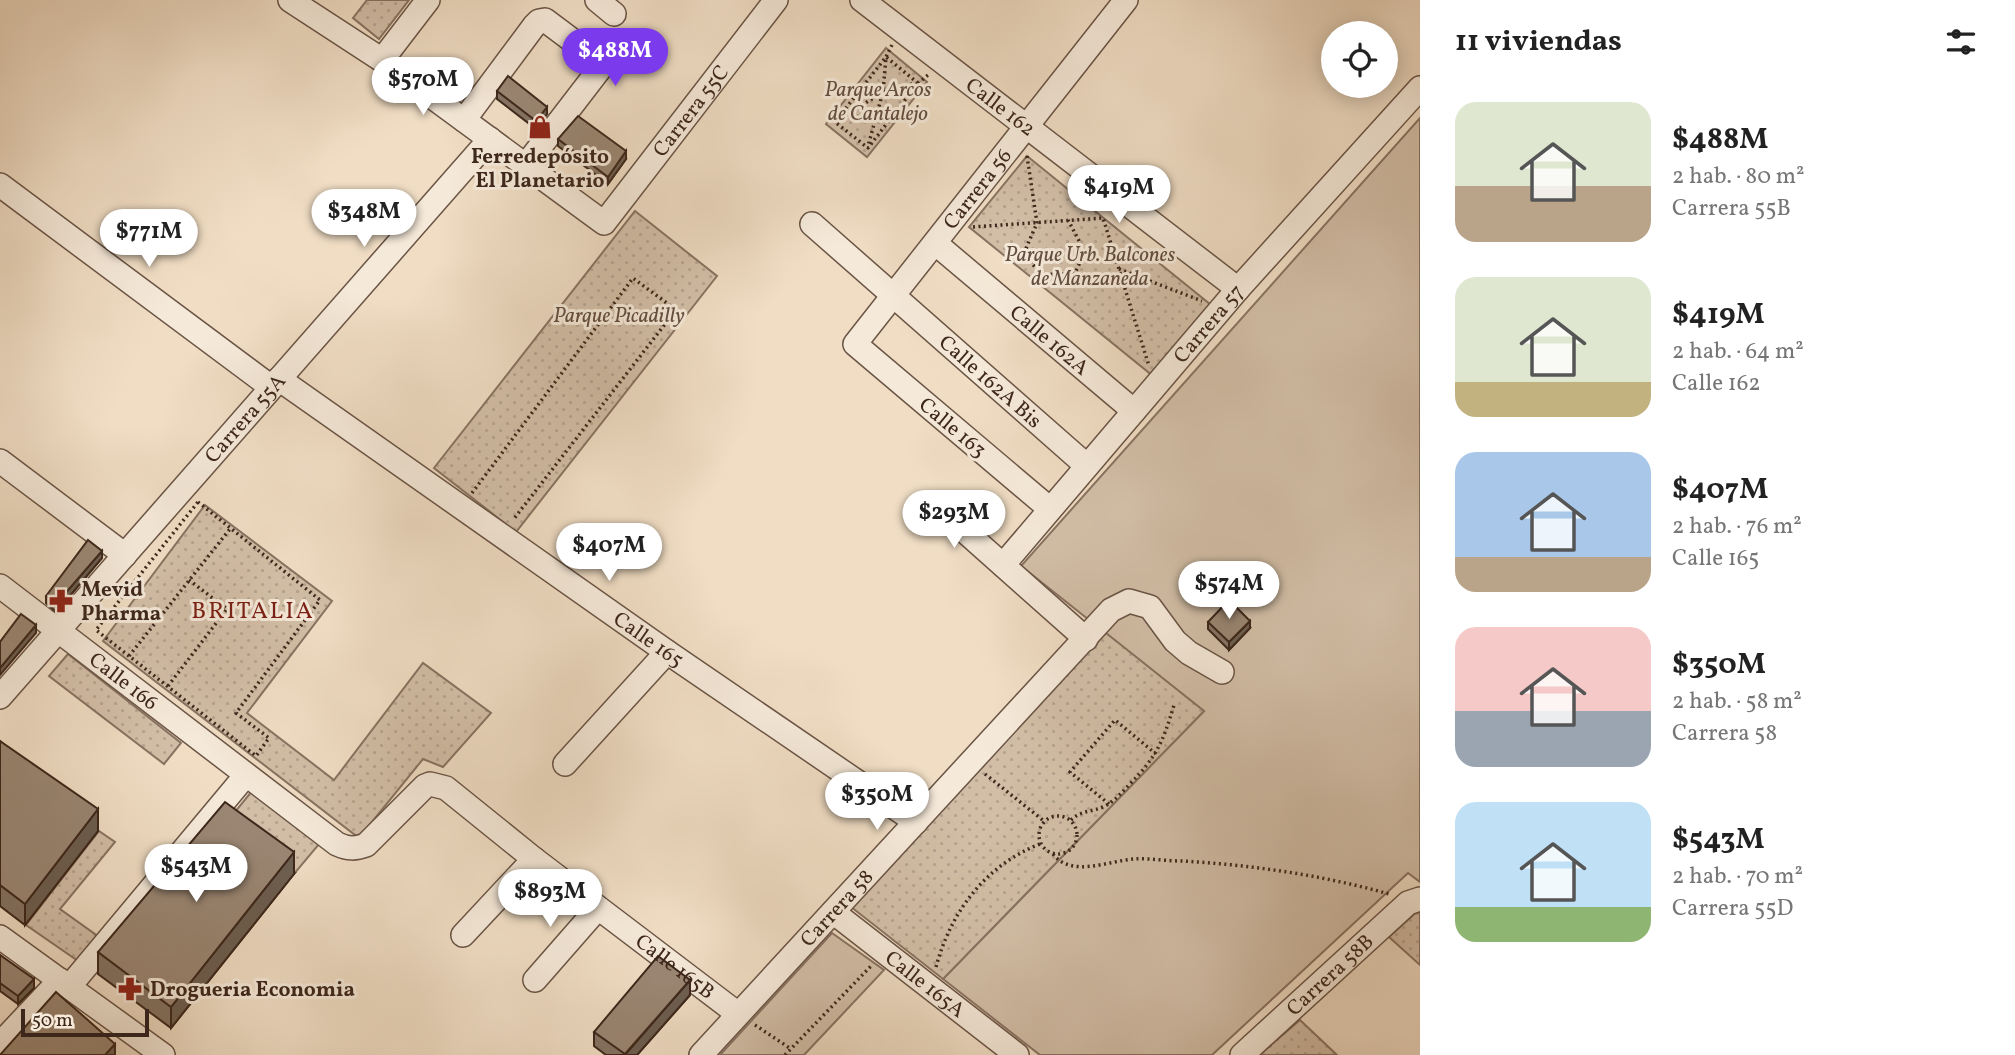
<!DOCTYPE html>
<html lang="es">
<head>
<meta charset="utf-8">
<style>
  :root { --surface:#fff; --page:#f2f2f2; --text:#222; --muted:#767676; --accent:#7c3aed }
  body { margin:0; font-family:Vollkorn,serif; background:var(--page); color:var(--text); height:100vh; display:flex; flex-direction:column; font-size:26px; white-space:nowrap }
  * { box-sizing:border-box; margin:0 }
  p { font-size:23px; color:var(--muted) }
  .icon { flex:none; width:38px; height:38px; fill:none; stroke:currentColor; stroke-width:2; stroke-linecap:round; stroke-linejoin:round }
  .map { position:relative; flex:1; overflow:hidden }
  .sheet { display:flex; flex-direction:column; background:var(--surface); width:595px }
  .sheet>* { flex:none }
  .fabs { position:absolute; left:1321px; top:21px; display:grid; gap:14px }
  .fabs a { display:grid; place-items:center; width:77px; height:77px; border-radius:50%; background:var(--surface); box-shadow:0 4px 18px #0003; font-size:35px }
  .scale { position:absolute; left:21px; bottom:18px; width:128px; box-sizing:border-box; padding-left:7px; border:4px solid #3d271b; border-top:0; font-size:19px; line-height:24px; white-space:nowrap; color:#3d271b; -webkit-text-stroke:5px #f5e9d9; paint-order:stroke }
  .price { position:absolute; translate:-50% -60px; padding:0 16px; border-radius:24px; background:#fff; color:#222; font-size:23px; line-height:46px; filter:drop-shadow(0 2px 4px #0008) }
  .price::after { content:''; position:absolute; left:50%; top:42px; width:21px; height:16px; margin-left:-10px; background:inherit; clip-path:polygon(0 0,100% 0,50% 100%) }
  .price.selected { background:var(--accent); color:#fff }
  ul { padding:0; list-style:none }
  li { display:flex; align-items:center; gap:21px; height:175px; padding:0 35px }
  li span { display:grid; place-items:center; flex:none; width:196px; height:140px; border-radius:21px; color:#555 }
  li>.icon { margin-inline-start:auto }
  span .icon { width:84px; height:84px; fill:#fffc; stroke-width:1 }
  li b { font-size:30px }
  h2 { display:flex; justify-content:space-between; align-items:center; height:84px; padding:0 35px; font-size:30px }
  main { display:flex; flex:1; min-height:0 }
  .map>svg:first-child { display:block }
  .green { fill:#d2bea7; stroke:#887261; stroke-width:2 }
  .park { fill:url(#park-dots); stroke:#887261; stroke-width:2 }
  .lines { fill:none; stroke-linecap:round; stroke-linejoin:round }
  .minor-casing { stroke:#6a5445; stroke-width:26 }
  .path { stroke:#3d271b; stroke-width:3.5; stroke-dasharray:2 3.5; stroke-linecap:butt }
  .minor { stroke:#f5e9d9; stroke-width:23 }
  .wall { fill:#847363; stroke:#3d271b; stroke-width:2 }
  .shaded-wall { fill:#6c5e50; stroke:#3d271b; stroke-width:2 }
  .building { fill:#9a8673; stroke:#3d271b; stroke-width:2 }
  .labels { text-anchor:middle; stroke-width:6; stroke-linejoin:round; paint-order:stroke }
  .park-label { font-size:21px; font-style:italic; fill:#624d3e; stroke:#f5e9d9 }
  .street-label { font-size:21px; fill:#3d271b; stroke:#f5e9d9 }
  .poi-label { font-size:21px; font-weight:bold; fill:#3d271b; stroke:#f5e9d9; text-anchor:start }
  .quarter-label { font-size:24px; letter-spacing:2px; fill:#7a1f14; stroke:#f5e9d9 }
</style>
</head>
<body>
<main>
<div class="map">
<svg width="1420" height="1055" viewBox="0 0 1420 1055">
  <defs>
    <pattern id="park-dots" width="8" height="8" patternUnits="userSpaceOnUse" patternTransform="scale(1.75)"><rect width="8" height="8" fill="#d2bea7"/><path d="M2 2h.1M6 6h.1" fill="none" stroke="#b5a38f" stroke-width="1.8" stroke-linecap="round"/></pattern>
  </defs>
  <rect width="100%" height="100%" fill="#f0ddc4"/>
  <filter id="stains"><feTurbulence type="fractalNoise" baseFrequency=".00286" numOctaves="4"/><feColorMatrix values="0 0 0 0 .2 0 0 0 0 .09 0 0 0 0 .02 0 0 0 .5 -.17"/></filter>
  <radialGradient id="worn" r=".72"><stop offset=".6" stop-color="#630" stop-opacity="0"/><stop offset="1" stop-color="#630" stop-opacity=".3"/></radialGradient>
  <g class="green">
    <path d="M1420 118V882L1408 873 1212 1055H1040L943 979 1204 711 1021 566Z"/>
    <path d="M832 933 884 970 804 1055H720Z"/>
  </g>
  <g class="park">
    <path d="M367 0H409L379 39 353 18Z"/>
    <path d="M886 48 927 82 867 157 826 124Z"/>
    <path d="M1027 156 1211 305 1153 376 969 227Z"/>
    <path d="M635 211 717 276 516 532 434 468Z"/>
    <path d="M205 505 332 601 247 713 334 780 423 663 491 713 443 767 423 759 359 838 103 641Z"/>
    <path d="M1106 633 1204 711 943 979 846 903Z"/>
    <path d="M68 654 181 743 164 764 49 676Z"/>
    <path d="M252 791 320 843 294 874 226 823Z"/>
    <path d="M99 831 115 842 60 909 99 937 78 961 26 925Z"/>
    <path d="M1420 909V965L1389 937Z"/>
    <path d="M1300 1020 1337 1055H1259Z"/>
  </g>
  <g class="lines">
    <g class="minor-casing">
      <g id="minor">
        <path id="s1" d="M290 0 382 60 604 223 776 0"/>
        <path d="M597 0 614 14"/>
        <path id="s2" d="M862 0 1238 289"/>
        <path d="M382 60 428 0"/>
        <path d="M464 120 534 26 539 21 545 20 601 62 602 66 526 165"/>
        <path d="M0 185 271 387"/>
        <path id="s3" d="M812 224 1087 466"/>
        <path id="s4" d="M935 243 1134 411"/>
        <path id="s5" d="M279 379 667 652 916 822"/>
        <path d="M0 461 125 555"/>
        <path d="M933 503 1086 639"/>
        <path id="s6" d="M1050 509 855 344 1126 0"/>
        <path id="s7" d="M1003 565 1238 289 1420 88"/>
        <path id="s8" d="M0 586 337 844C348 849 355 849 366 845L425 786 430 784 446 788 534 859 738 1014"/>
        <path id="s9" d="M0 697 490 139"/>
        <path d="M565 764 667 652"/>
        <path id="s10" d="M833 912 1017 1055"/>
        <path d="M463 935 534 859"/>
        <path d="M0 937 163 1055"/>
        <path d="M535 980 598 908"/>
        <path d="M69 987 246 775"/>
        <path d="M0 1044 60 980"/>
        <path id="s11" d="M701 1055 1111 610 1129 601 1150 607 1175 641 1189 653 1222 672"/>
        <path id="s12" d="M1242 1055 1408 903 1420 899"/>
      </g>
    </g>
    <g class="path">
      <path d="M892 45 886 57 883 92 916 83"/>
      <path d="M918 83 886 57 835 122 868 148 918 83 928 75"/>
      <path d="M838 120 883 92 868 146"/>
      <path d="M1027 156 1037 223 1024 253 1041 275 1075 273 1085 252 1068 220"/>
      <path d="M973 227 1103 218 1149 366"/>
      <path d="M1119 269 1202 301"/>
      <path d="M472 493 633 278 676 310 513 520"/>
      <path d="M198 502 320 600 236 713 269 738 256 756 96 630Z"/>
      <path d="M129 656 230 529"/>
      <path d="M168 686 227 609 189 580"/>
      <path d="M985 774 1044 821"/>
      <path d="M1109 804 1070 772 1115 720 1156 754"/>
      <circle cx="1058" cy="835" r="19"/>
      <path d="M1071 820C1081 810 1093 812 1105 806 1115 801 1122 792 1130 784 1157 756 1163 742 1174 705"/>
      <path d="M1053 854C1071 878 1108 861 1134 859 1149 858 1166 861 1182 861 1252 865 1322 875 1389 894"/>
      <path d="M936 967C951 911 986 865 1040 844"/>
      <path d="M755 1025 791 1049"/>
      <path d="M785 1055 871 966"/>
    </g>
    <use href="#minor" class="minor"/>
  </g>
  <g class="wall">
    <path d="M497 91 547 114 536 129 497 99Z"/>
    <path d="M558 139 626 159 608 184 558 146Z"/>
    <path d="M102 558 56 612 46 603V596Z"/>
    <path d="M1208 622 1250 628 1229 650 1208 629Z"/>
    <path d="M0 741 98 831 25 925 0 906Z"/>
    <path d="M294 874 171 1028 98 974V952Z"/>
    <path d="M0 955 34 988 18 1004 0 991Z"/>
    <path d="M690 995 637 1055H606L594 1046V1032Z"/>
  </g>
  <g class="shaded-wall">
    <path d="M547 107V114L536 129V121Z"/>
    <path d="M626 151V159L608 184V177Z"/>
    <path d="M102 551V558L56 612V604Z"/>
    <path d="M1250 621V628L1229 650V642Z"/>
    <path d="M36 625V633L0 675V668Z"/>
    <path d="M98 809V831L25 925V904Z"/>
    <path d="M294 852V874L171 1028V1007Z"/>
    <path d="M34 979V988L18 1004V996Z"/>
    <path d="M690 980V995L637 1055H625Z"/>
    <path d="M115 1044V1055H105Z"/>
  </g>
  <g class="building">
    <path d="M508 76 547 107 536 121 497 91Z"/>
    <path d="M578 116 626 151 608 177 558 139Z"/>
    <path d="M88 540 102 551 56 604 46 596Z"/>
    <path d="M1229 600 1250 621 1229 642 1208 622Z"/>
    <path d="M21 614 36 625 0 668V642Z"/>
    <path d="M0 741 98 809 25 904 0 885Z"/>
    <path d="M225 802 294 852 171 1007 98 952Z"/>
    <path d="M0 955 34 979 18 996 0 983Z"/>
    <path d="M658 956 690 980 625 1054 594 1032Z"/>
    <path d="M56 992 115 1044 105 1055H0Z"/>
  </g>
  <defs>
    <g id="shop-bare" transform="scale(1.89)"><path d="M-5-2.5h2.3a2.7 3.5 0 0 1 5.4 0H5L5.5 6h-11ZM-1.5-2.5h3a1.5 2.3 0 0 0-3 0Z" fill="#8f2418" stroke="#f5e9d9" stroke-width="2.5" paint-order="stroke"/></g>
    <g id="pharmacy-bare" transform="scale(1.89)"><path d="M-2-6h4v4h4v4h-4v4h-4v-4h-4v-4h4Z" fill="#8f2418" stroke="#f5e9d9" stroke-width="2.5" paint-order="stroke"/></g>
  </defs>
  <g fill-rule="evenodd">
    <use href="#shop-bare" x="540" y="127"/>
    <use href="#pharmacy-bare" x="61" y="601"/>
    <use href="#pharmacy-bare" x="130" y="989"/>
  </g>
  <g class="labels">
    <g class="park-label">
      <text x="878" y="96">Parque Arcos<tspan x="878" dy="24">de Cantalejo</tspan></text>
      <text x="1090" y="261">Parque Urb. Balcones<tspan x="1090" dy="24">de Manzaneda</tspan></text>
      <text x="619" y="322">Parque Picadilly</text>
    </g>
    <g class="street-label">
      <text dy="7" stroke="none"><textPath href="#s2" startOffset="175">Calle 162</textPath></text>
      <text dy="7" stroke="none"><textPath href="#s1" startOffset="527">Carrera 55C</textPath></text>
      <text dy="7" stroke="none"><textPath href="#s6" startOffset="453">Carrera 56</textPath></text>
      <text dy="7" stroke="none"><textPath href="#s7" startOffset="317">Carrera 57</textPath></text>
      <text dy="7" stroke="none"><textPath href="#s4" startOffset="150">Calle 162A</textPath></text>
      <text dy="7" stroke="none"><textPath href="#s3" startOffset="238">Calle 162A Bis</textPath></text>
      <text dy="7" stroke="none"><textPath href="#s9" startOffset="371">Carrera 55A</textPath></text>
      <text transform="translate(953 427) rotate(40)" y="7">Calle 163</text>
      <text dy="7" stroke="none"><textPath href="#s5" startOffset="452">Calle 165</textPath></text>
      <text dy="7" stroke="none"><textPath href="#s8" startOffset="156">Calle 166</textPath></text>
      <text dy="7" stroke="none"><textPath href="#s11" startOffset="200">Carrera 58</textPath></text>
      <text dy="7" stroke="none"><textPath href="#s8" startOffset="850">Calle 165B</textPath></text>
      <text dy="7" stroke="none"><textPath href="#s12" startOffset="119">Carrera 58B</textPath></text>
      <text dy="7" stroke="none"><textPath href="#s10" startOffset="117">Calle 165A</textPath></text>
    </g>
    <g class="poi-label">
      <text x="540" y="163" text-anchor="middle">Ferredepósito<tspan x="540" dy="24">El Planetario</tspan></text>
      <text x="81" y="596">Mevid<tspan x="81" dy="24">Pharma</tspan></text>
      <text x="150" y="996">Drogueria Economia</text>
    </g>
    <g class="quarter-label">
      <text x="253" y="618">BRITALIA</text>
    </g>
  </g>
  <rect width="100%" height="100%" filter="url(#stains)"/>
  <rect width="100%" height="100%" fill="url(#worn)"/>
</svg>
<div class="fabs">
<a><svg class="icon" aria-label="locate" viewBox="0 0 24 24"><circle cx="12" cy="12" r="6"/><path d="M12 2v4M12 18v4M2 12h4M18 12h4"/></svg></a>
</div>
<div class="scale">50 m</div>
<b class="price selected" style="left:615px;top:88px">$488M</b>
<b class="price" style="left:423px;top:117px">$570M</b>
<b class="price" style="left:1119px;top:225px">$419M</b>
<b class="price" style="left:364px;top:249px">$348M</b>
<b class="price" style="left:149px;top:269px">$771M</b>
<b class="price" style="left:954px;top:550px">$293M</b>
<b class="price" style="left:609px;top:583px">$407M</b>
<b class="price" style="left:1229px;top:621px">$574M</b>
<b class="price" style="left:877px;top:832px">$350M</b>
<b class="price" style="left:196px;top:904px">$543M</b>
<b class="price" style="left:550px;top:929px">$893M</b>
</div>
<section class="sheet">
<h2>11 viviendas<svg class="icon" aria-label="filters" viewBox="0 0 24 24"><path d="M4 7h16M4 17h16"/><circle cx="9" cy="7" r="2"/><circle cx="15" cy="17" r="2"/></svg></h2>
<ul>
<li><span style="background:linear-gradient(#dfe7d0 60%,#b9a48a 0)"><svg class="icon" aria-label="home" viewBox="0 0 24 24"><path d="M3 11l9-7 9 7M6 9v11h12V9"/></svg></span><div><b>$488M</b><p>2 hab. · 80 m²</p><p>Carrera 55B</p></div></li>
<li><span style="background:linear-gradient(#dfe7d0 75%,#c2b280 0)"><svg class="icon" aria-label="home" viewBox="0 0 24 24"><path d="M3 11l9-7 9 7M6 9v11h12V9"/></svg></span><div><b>$419M</b><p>2 hab. · 64 m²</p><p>Calle 162</p></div></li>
<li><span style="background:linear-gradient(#a9c7e8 75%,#b9a48a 0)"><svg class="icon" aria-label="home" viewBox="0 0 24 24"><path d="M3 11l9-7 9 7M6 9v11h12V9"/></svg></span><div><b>$407M</b><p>2 hab. · 76 m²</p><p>Calle 165</p></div></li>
<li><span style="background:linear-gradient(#f6c9c9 60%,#9aa5b1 0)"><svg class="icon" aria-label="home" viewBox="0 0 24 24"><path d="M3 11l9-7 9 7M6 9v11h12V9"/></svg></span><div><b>$350M</b><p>2 hab. · 58 m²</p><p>Carrera 58</p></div></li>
<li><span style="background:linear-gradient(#bfe0f5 75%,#8fb573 0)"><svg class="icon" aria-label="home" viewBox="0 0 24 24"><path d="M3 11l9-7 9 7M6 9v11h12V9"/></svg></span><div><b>$543M</b><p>2 hab. · 70 m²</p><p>Carrera 55D</p></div></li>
</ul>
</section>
</main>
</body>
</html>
